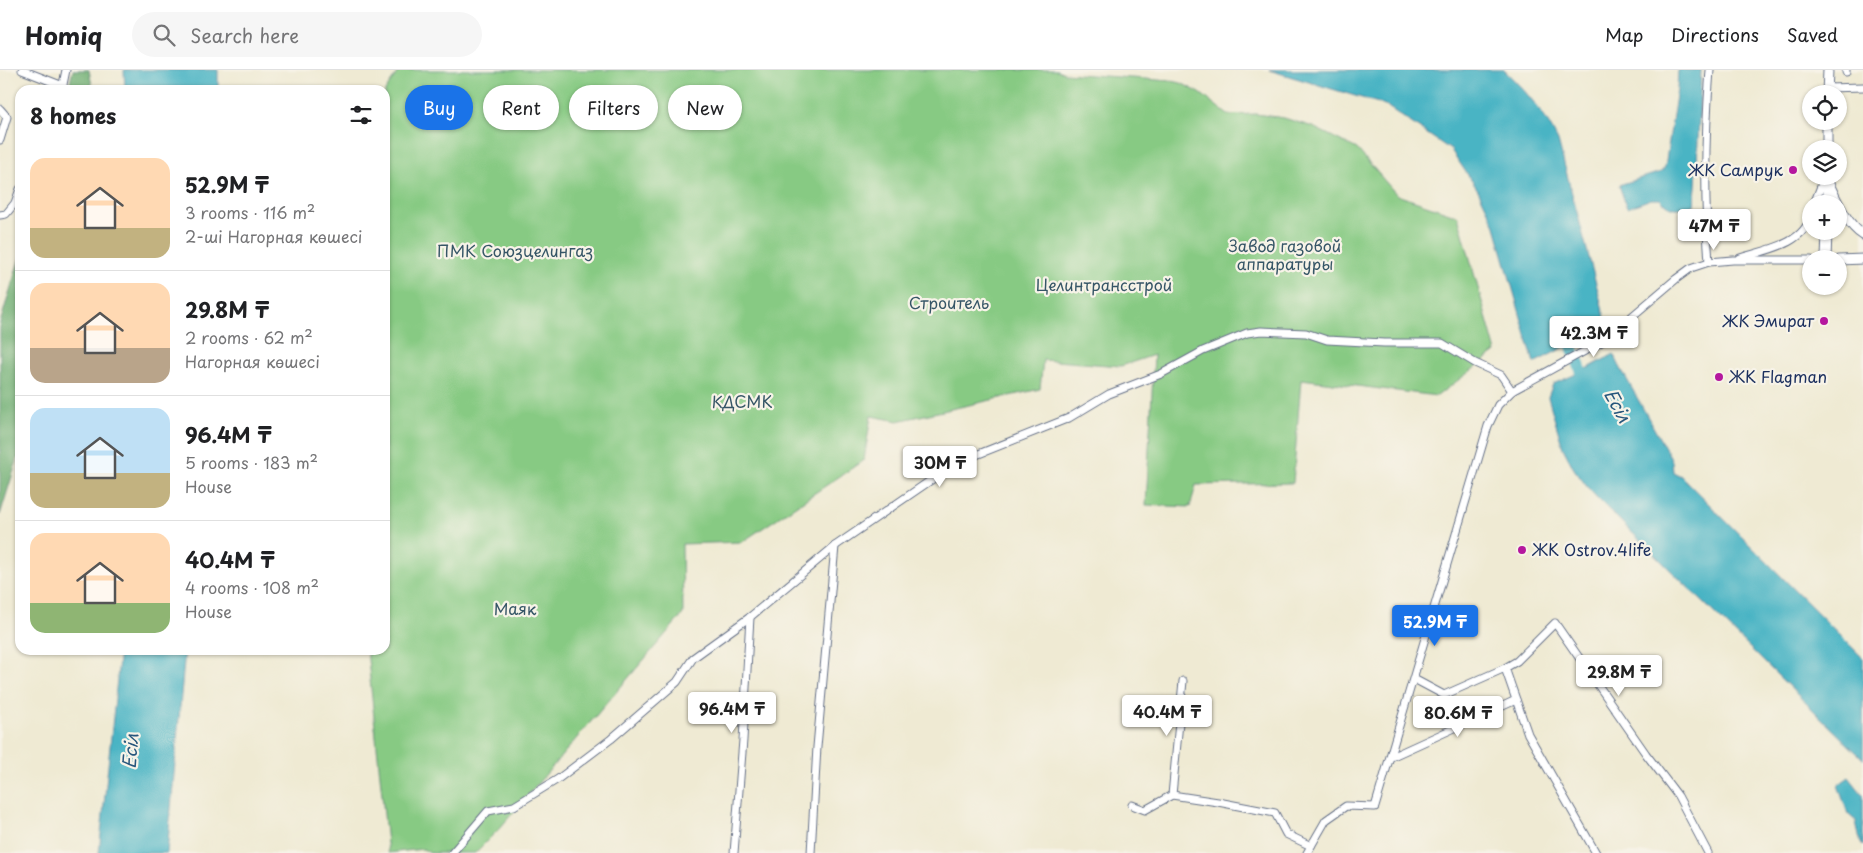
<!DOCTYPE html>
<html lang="en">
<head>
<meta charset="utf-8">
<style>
  :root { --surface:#fff; --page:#f6f6f6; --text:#202124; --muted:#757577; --line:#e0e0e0; --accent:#1a73e8 }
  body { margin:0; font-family:"Playpen Sans",sans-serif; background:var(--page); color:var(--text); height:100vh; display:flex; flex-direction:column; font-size:19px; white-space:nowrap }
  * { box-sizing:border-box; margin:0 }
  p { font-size:16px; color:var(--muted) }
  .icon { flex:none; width:28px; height:28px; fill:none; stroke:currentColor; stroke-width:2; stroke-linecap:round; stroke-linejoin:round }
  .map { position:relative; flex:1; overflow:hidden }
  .side { position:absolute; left:15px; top:15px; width:375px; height:570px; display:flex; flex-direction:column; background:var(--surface); border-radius:15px; box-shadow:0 1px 4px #0004 }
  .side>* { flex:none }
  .top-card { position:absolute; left:405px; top:15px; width:475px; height:45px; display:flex; gap:10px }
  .buttons { position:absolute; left:1802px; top:15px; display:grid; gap:10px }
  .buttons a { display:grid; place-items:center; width:45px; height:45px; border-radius:50%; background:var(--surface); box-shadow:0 1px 4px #0004; font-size:25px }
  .price { position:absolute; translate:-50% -42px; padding:0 11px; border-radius:5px; background:#fff; color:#222; font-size:16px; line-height:32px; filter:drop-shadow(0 1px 2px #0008) }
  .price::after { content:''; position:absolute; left:50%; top:30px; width:15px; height:11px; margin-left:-8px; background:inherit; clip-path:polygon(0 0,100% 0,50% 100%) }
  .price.on { background:var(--accent); color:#fff }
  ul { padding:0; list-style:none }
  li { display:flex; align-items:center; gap:15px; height:125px; padding:0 15px }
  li+li { border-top:1px solid var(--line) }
  li span { display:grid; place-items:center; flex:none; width:140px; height:100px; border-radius:15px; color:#555 }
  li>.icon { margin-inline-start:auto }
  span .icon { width:60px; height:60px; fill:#fffc; stroke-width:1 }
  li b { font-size:21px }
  h2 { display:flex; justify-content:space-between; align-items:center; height:60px; padding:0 15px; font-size:21px }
  .chip { padding:0 18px; border-radius:22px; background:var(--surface); box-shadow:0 1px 4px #0004; font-size:18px; line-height:45px }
  .chip.on { background:var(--accent); color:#fff }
  header { display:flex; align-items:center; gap:30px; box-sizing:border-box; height:70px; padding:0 25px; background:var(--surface); border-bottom:1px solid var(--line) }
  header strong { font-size:24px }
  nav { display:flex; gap:28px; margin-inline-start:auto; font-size:18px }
  .search { width:350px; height:45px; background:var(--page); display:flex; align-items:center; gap:12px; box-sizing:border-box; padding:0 18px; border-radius:28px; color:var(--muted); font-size:19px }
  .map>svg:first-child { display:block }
  .green { fill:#87ca83; stroke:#517c70 }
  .forest { fill:#6dae71; stroke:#446e68 }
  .water { fill:#48b4c4; stroke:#327291 }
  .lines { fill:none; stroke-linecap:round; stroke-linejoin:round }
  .river { stroke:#48b4c4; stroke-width:12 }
  .minor-casing { stroke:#657087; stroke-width:9 }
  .tertiary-casing { stroke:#657087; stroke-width:11 }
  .minor { stroke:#fff; stroke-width:7 }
  .tertiary { stroke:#fff; stroke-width:9 }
  .poi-dot { fill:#b5179e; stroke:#f7f3e8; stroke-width:2 }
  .labels { text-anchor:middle; stroke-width:4.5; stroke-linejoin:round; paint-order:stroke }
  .poi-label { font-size:16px; fill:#1b2f5e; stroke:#f7f3e8; text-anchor:end }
  .park-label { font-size:16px; fill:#365667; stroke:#f7f3e8 }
  .water-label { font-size:18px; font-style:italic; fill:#28577d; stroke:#f7f3e8 }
</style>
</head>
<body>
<header>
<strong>Homiq</strong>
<div class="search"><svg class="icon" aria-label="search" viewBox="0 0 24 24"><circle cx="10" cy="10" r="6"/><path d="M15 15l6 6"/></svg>Search here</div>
<nav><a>Map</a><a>Directions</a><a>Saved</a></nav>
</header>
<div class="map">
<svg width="1863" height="783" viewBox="0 0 1863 783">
  <rect width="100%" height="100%" fill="#f7f3e8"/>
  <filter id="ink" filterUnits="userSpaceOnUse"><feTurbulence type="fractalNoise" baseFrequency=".02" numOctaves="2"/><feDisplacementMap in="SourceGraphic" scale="10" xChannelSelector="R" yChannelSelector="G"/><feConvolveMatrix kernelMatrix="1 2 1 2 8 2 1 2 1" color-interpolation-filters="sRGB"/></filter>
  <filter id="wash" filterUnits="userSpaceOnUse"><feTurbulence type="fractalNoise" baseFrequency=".0096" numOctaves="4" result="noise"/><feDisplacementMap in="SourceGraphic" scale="20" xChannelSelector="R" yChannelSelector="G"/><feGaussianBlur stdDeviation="1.12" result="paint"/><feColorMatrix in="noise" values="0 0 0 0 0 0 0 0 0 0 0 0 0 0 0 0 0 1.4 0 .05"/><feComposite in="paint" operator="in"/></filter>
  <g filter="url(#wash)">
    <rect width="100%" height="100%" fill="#efead3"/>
    <path class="green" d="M399 0H1057L1064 3 1172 11 1181 13 1200 23 1228 45 1256 44 1284 48 1313 57 1357 79 1397 125 1458 146 1496 282 1437 326 1301 309 1293 413 1196 415 1190 437 1146 435 1154 285 1121 296 1043 290 1040 319 898 351 871 346 864 390 742 472 682 474 683 544 499 759 475 783H430L423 779 388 783 367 580H385V21Z"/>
    <g class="forest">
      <path d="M73 0H89L93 20H68Z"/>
      <path d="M20 187V381L0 445V253Z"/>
    </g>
    <g class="water">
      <path d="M124 0H218V20H125Z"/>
      <path d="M1269 0H1504C1526 21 1545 43 1558 71L1607 255 1534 293 1494 153 1478 120 1451 80 1385 35Z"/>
      <path d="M1678 0H1701L1696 117 1694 135C1679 139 1671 141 1660 129H1651L1627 138 1619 115 1661 102 1665 97 1677 19Z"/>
      <path d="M1614 284 1619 295 1672 391 1673 402 1681 406 1863 588V689L1601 432 1588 418 1574 399 1563 378 1548 327 1553 314 1581 302Z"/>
      <path d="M120 580H185L167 783H99Z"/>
      <path d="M1849 707 1863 725V775L1860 771 1856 751 1848 744 1838 715Z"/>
    </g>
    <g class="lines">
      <path class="river" d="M1567 259 1571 274 1588 318"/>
    </g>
  </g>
  <g filter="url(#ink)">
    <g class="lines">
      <g class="minor-casing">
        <g id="minor">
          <path d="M22 0 63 16"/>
          <path d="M1846 2V0"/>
          <path d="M1828 18 1863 17"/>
          <path d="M62 19 66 0"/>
          <path d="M0 39 7 47 0 70"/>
          <path d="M1814 134 1825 106"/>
          <path d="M0 145 6 144 15 133 20 119"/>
          <path d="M1740 188C1765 180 1804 175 1811 145"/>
          <path d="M1709 192C1704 128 1705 64 1710 0"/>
          <path d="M1505 598 1517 591 1555 553 1646 684 1678 726 1708 783"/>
          <path d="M1414 609 1444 625 1505 598 1528 664 1596 783"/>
          <path d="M1391 687 1516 630"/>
          <path d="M1172 725 1183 611"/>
          <path d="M1132 735 1145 740 1172 725 1218 732 1275 743 1286 764 1311 776"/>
          <path d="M452 783 488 741 514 736 558 709 611 669 677 612 693 588 750 547 835 476 956 393 1069 348 1109 324 1161 304 1203 281 1247 263 1261 261 1306 263 1327 270 1384 273H1442L1475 293 1501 305 1512 321"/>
          <path d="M734 783 743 670 750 547"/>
          <path d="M811 783 817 677 835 476"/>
          <path d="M1307 783 1326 750 1346 736 1375 737 1488 356 1498 335 1512 321 1603 271 1676 209 1691 198 1709 192 1733 190H1811"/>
        </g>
      </g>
      <g class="tertiary-casing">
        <g id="tertiary">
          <path d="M1827 24 1828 0"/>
          <path d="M1827 79V51"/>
          <path d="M1827 110C1836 128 1845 153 1863 165"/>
          <path d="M1827 134V112"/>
          <path d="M1826 189 1827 161"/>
          <path d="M1839 190 1863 189"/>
        </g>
      </g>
      <use href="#minor" class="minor"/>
      <use href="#tertiary" class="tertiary"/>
    </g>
  </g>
  <g class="poi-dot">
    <circle cx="1793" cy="100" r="5"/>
    <circle cx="1824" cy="251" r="5"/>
    <circle cx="1719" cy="307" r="5"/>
    <circle cx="1522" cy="480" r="5"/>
  </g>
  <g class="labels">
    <g class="poi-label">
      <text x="1783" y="106">ЖК Самрук</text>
      <text x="1814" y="257">ЖК Эмират</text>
      <text x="1729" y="313" text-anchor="start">ЖК Flagman</text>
      <text x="1532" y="486" text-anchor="start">ЖК Ostrov.4life</text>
    </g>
    <g class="park-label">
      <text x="1285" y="182">Завод газовой<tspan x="1285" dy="18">аппаратуры</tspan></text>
      <text x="515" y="187">ПМК Союзцелингаз</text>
      <text x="1104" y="221">Целинтрансстрой</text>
      <text x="949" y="239">Строитель</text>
      <text x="742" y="338">КДСМК</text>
      <text x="515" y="545">Маяк</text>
    </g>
    <g class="water-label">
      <text transform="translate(1617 336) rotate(62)" y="6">Есіл</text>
      <text transform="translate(131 681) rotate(-85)" y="6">Есіл</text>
    </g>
  </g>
</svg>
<div class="buttons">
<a><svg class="icon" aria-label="locate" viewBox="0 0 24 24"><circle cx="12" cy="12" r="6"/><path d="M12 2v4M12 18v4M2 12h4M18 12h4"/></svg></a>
<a><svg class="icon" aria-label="layers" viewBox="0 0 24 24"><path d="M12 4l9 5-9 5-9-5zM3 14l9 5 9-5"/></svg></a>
<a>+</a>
<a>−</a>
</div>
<b class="price" style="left:1714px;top:181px">47M ₸</b>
<b class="price" style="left:1594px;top:288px">42.3M ₸</b>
<b class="price" style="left:940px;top:418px">30M ₸</b>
<b class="price on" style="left:1435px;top:577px">52.9M ₸</b>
<b class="price" style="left:1619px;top:627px">29.8M ₸</b>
<b class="price" style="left:732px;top:664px">96.4M ₸</b>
<b class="price" style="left:1167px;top:667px">40.4M ₸</b>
<b class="price" style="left:1458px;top:668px">80.6M ₸</b>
<div class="top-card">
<a class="chip on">Buy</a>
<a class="chip">Rent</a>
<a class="chip">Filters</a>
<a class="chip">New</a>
</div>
<section class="side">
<h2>8 homes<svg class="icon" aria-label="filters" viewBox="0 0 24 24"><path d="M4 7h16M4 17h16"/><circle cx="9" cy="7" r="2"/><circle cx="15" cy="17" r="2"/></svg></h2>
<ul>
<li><span style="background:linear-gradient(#ffd9b3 70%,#c2b280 0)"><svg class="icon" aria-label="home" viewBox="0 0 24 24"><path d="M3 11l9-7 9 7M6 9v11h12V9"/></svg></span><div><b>52.9M ₸</b><p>3 rooms · 116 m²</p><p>2-ші Нагорная көшесі</p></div></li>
<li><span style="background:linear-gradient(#ffd9b3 65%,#b9a48a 0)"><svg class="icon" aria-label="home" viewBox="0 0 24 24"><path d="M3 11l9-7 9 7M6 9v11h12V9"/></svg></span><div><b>29.8M ₸</b><p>2 rooms · 62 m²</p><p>Нагорная көшесі</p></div></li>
<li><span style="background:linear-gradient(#bfe0f5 65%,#c2b280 0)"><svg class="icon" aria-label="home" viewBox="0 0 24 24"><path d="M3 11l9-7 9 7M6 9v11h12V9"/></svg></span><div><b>96.4M ₸</b><p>5 rooms · 183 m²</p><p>House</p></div></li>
<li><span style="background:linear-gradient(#ffd9b3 70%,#8fb573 0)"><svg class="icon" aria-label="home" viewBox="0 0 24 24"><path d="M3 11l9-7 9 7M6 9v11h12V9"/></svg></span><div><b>40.4M ₸</b><p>4 rooms · 108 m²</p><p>House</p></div></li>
</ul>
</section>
</div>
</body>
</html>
